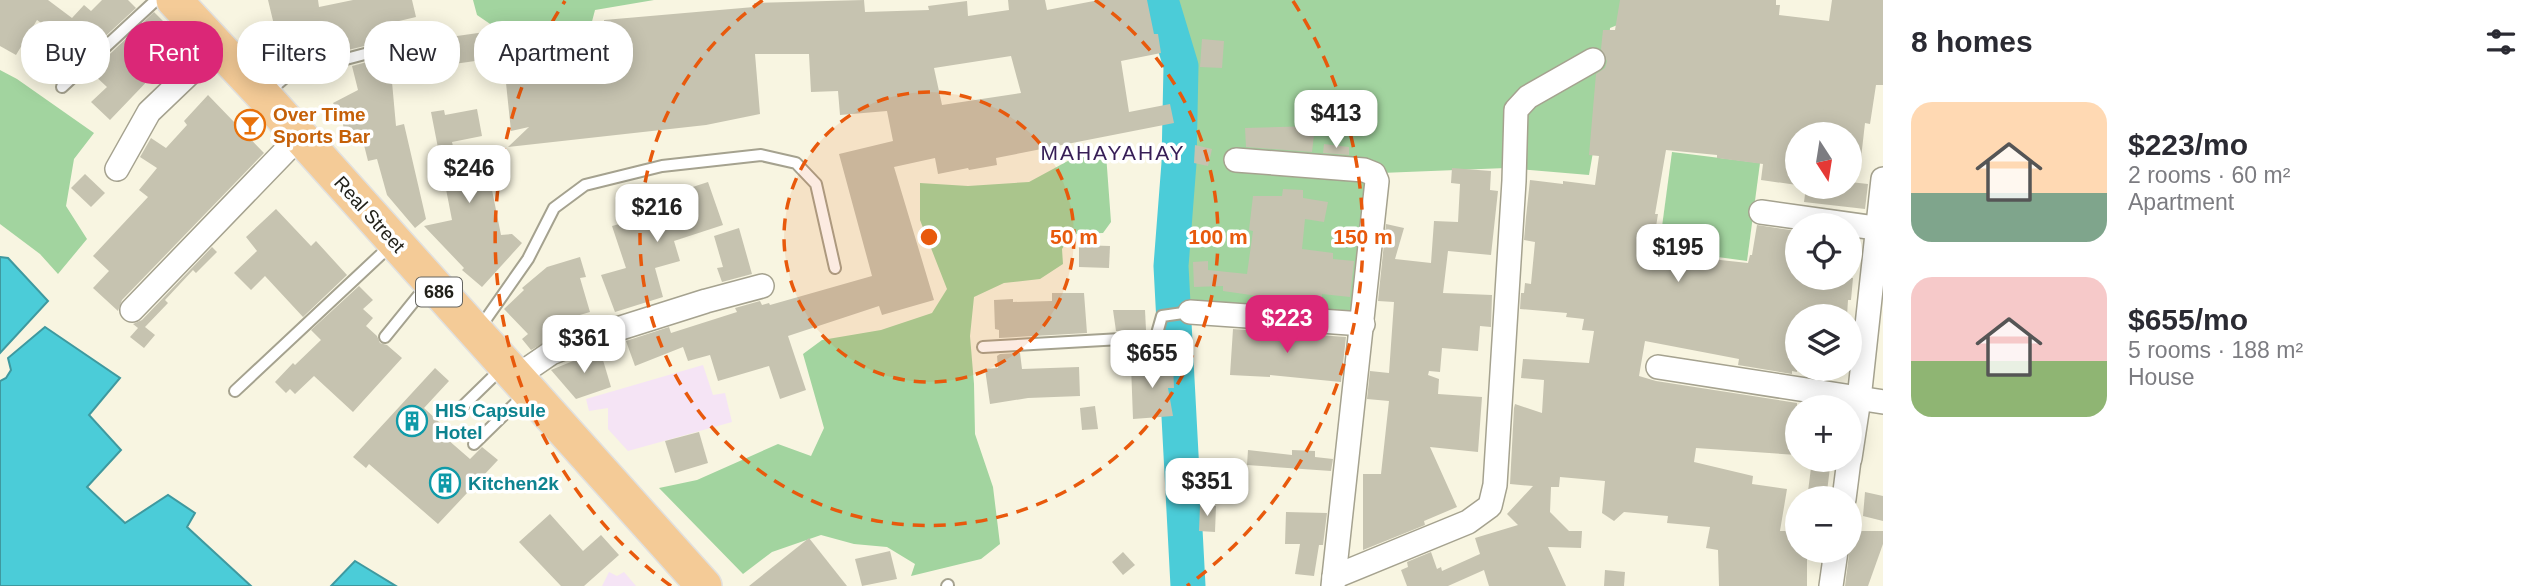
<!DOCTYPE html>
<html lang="en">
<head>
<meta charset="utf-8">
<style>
  :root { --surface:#fff; --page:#f7f7f7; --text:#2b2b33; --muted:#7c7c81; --accent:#db2777 }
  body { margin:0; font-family:Helvetica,sans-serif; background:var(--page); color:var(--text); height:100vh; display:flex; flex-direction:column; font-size:26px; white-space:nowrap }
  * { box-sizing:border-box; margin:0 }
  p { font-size:23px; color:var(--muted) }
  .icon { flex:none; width:38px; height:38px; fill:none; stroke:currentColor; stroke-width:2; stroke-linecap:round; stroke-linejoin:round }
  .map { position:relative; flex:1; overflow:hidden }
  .side { display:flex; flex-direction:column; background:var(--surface); width:665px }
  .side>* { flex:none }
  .hud { position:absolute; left:21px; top:21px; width:665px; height:63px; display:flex; gap:14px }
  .needle { width:46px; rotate:168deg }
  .controls { position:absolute; left:1785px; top:122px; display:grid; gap:14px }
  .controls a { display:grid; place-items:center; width:77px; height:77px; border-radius:50%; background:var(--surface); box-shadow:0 4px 18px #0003; font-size:35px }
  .price { position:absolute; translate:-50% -60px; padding:0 16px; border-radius:14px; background:#fff; color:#222; font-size:23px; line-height:46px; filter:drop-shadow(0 2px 4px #0008) }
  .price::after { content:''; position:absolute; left:50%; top:42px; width:21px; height:16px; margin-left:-10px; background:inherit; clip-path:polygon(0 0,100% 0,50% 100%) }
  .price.active { background:var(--accent); color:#fff }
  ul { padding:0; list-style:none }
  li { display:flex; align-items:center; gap:21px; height:175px; padding:0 28px }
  li span { display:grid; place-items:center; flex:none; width:196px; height:140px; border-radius:21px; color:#555 }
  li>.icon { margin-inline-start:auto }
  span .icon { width:84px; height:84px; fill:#fffc; stroke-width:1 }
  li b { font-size:30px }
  h2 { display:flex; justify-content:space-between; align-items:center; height:84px; padding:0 28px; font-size:30px }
  .pill { padding:0 24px; border-radius:28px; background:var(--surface); box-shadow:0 4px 18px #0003; font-size:24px; line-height:63px }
  .pill.active { background:var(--accent); color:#fff }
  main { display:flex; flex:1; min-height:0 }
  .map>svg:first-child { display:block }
  .commercial { fill:#f5e4f5 }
  .green { fill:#a2d49f }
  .water { fill:#4bccd8; stroke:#3f999f; stroke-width:2 }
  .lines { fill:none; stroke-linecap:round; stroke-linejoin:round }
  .river { stroke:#4bccd8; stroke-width:35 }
  .building { fill:#c6c3b0; fill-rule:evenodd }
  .lane-casing { stroke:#a5a28f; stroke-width:14 }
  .street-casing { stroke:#a5a28f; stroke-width:26 }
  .primary-casing { stroke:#e0e0df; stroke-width:38 }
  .lane { stroke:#fff; stroke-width:10 }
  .street { stroke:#fff; stroke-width:23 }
  .primary { stroke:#f4cb97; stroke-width:35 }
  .ring { fill:none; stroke:#e8590c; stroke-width:3.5; stroke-dasharray:12 9 }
  .labels { text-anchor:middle; stroke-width:7; stroke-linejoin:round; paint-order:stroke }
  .shield { fill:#fff; stroke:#64645f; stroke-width:2 }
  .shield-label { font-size:18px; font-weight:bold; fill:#22211a }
  .food-label { font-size:19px; font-weight:bold; fill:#c56008; stroke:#fff; text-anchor:start }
  .street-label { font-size:19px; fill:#22211a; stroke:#fff }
  .culture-label { font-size:19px; font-weight:bold; fill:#0d838f; stroke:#fff; text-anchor:start }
  .neighbourhood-label { font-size:21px; letter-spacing:2px; fill:#361d56; stroke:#fff }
  .centre { fill:#e8590c; stroke:#fff; stroke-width:3.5 }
  .ring-label { font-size:21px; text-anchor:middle; font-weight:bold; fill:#e8590c; stroke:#fff; stroke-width:7; stroke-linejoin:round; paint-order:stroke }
</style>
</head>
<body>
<main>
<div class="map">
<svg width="1883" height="586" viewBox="0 0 1883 586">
  <rect width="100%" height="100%" fill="#f8f5e1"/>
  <g class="commercial">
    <path d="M703 365 713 395 725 393 732 422 628 451 608 429V408L589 411 586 399Z"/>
    <path d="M609 572 617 576 624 572 636 586H602Z"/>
  </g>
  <g class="green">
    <path d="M473 0H654L595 10 589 33 546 65 512 51 499 30 477 15Z"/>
    <path d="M1154 0H1636L1635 18 1610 28 1607 72 1589 175 1506 168 1381 173 1360 323 1177 304 1171 266 1179 163 1180 93 1174 62Z"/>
    <path d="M0 70 17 79 94 133 74 159 66 206 87 239 58 274 40 254 0 224Z"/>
    <path d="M1672 152 1760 163 1747 261 1659 249Z"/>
    <path d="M1106 154 1111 222 1103 233 1072 234 1062 249 1063 264 1040 279 1004 283 974 297 970 336 974 384 975 434 993 487 1000 544 981 559 911 576 915 564 887 547 854 544 821 535 772 552 743 574 659 488 697 480 778 444 811 456 824 428 803 354 822 340 881 330 932 313 947 289 920 220V183L968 186 1029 182 1077 156Z"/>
  </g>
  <g class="water">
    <path d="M0 257 8 258 48 301 0 353Z"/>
    <path d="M45 327 120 378 89 415 121 450 87 487 125 523 168 495 195 513 187 527 251 586H0V381L6 378 11 370 8 358Z"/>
    <path d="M355 561 396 586H331Z"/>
  </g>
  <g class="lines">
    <path class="river" d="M1161 0 1181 66 1179 163 1171 266 1188 586"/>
  </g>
  <g class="building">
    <path d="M0 0H48L72 18 84 5 91 11 102 0H128L136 8 86 54 55 24 51 30 37 20 16 55 0 46Z"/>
    <path d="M268 0H318L319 7 353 0H412L416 17 378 26 381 42 348 50 347 46 319 52V55L300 59 299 55 282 58Z"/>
    <path d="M864 0 865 12 929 10 928 6 967 1 968 16 1009 10 1008 0H1045L1047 10 1099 0H1147L1154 34H1158L1161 53 1121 61 1129 112 1170 104 1174 123 996 158 997 165 969 170 968 168 938 174 935 158 894 167 934 300 882 315 879 306 788 336 806 390 780 399 769 366 718 381 710 355 688 361 683 347 635 366 626 341 669 327 671 333 737 312 735 308 760 301 762 305 769 303 770 305 872 276 839 154 893 141 887 111 840 115 838 91 811 92 809 54H755L760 114 706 125 508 147 529 127 511 131 506 83 608 73 604 20 754 7V3ZM1011 56 1021 93 942 105 934 68Z"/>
    <path d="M1620 0H1776V5H1780L1779 15 1829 21 1832 0H1883V85H1876L1870 124 1865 123 1860 167 1850 166V135H1797V185L1761 180 1763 164 1717 158V155L1666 150 1655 214H1658L1654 239H1658L1656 253 1748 263 1750 255H1752L1757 225 1797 231V278H1853L1851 300H1848L1847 316 1829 309 1827 317H1797V372L1792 371V374L1738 365 1739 359 1645 341 1639 376 1656 381 1797 403V455L1696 448 1694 462 1753 476 1752 484 1787 489 1780 531H1797V551H1807V586H1719L1718 550 1706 548 1710 527 1667 523 1668 516 1624 512 1614 521 1602 513 1605 481 1560 477 1559 487H1551L1550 512 1569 531H1582L1581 548 1548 547 1566 586H1489L1484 570 1448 586H1407L1401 570 1408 567 1407 562 1431 552 1437 569 1441 567 1442 571 1480 554 1475 538 1518 525 1507 514 1533 486 1510 484 1514 408 1515 404 1542 413 1544 380 1521 378 1523 359 1589 363 1594 331 1582 330 1584 319 1566 317 1567 313 1520 309 1521 293H1524L1525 283 1531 284 1535 242 1524 240 1526 217 1530 180 1563 184V181L1595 185 1599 156 1589 155 1596 74 1605 68 1607 61 1601 49 1603 30H1615Z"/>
    <path d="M154 12 166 24 163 26 180 41 175 46 178 49 110 120 91 102 107 87 91 72Z"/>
    <path d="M499 30 503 57 447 65 443 38Z"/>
    <path d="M1202 39 1224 41 1222 68 1200 67Z"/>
    <path d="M393 55 394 60 420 56 423 73 398 78 399 81 392 82 396 126 404 124 426 219 415 228 387 195 377 159 368 161 363 141 346 144 342 118 333 103 358 90 352 66Z"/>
    <path d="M208 95 264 153 122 300 118 311 93 288 109 271 93 256 148 197 139 190 157 168 140 157 151 138 166 148 187 125 184 121Z"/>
    <path d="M477 109 482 136 452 142 463 188 482 171 490 180 501 235 512 234 522 243 482 287 462 270 464 268 424 226 452 220 431 112 444 110 445 115Z"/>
    <path d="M1315 126 1312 152 1246 147 1245 128Z"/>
    <path d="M1324 144 1349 147V155L1323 153Z"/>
    <path d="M1195 145 1212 149 1208 166 1194 163Z"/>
    <path d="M1452 168 1491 171 1490 190 1498 191 1491 255 1448 251 1443 293 1492 295 1491 327 1480 326 1478 351 1442 348 1440 372 1429 371 1428 375 1439 379 1438 394 1482 397 1478 452 1430 447 1457 507 1424 521 1425 525 1363 550V474H1381L1389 401 1367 399 1370 371 1389 373 1394 302 1378 301 1386 224 1404 228 1395 259 1431 263 1434 221 1458 222 1460 184 1451 183Z"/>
    <path d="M85 174 105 193 91 207 71 188Z"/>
    <path d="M708 182 723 225 674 241 680 261 655 268 663 297 615 312 601 275 626 268 612 226 634 220 632 214 676 199 674 193Z"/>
    <path d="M1850 182 1868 184 1865 209 1804 202 1806 187H1850Z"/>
    <path d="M1283 189 1303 190V198L1328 202 1324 222 1305 219 1302 249 1333 253V259L1354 261 1350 297 1322 294 1321 307 1280 304V299L1223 291V286L1194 287 1193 262 1208 261V270L1247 274 1253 231 1249 230 1253 196H1282Z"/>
    <path d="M276 209 311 246 316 241 347 275 303 317 265 276 251 290 234 273 257 251 246 237Z"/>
    <path d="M739 228 752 274 722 282 717 268 723 267 714 236Z"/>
    <path d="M1079 245 1110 246 1109 268 1079 267Z"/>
    <path d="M212 247 217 252 196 273 193 270 165 300 168 303 145 327 155 335 144 348 130 337 138 328 133 324 142 320Z"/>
    <path d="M580 257 586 277 580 278 590 312 549 324 559 335 531 350 522 339 528 334 504 309 524 290 522 288 547 267Z"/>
    <path d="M359 286 373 300 363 309 373 318 366 326 377 336 380 343 387 345 402 358 353 412 314 376 295 394 290 389 286 393 275 382 293 363 295 365 321 340 311 330Z"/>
    <path d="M1052 293H1084L1087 333 999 338V330L995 329 994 300 1013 299V302L1052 301Z"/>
    <path d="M1113 310H1145L1146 330 1116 331Z"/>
    <path d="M1233 329 1346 337 1341 382 1270 375V377L1230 375Z"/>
    <path d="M600 350 611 387 576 399 551 370Z"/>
    <path d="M1020 353 1022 369 1079 367 1080 396 1028 398 990 404 985 369 998 368 997 356 1000 354Z"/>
    <path d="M1173 363 1174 388H1168L1173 416 1133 419 1131 365Z"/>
    <path d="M435 368 449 381 424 408 452 434 447 439 470 459 482 447 498 460 438 524 369 464 366 468 353 457Z"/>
    <path d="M1095 406 1098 429 1082 430 1080 408Z"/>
    <path d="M699 432 708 463 675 473 665 441Z"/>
    <path d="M1248 450 1292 455V450L1315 451V457L1333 459 1331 471 1247 465Z"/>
    <path d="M1812 460H1831L1826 499H1807Z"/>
    <path d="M1865 492 1883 496V521L1863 516Z"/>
    <path d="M1200 505 1216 506 1215 532 1199 531Z"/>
    <path d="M1286 512 1327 513 1323 545H1319L1314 576 1295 574 1300 544H1285Z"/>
    <path d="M550 514 583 551 601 535 619 555 584 586H561L519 542Z"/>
    <path d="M1852 531H1883V544L1868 586H1845Z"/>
    <path d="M809 538 847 586H749Z"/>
    <path d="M890 551 897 579 862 586 855 559Z"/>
    <path d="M1123 552 1135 565 1123 575 1112 562Z"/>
    <path d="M1605 570 1625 572 1624 586H1604Z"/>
  </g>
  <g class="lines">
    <g class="lane-casing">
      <g id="lane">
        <path d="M62 87 156 0"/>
        <path d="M266 94 289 74 418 40"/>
        <path d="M479 329 528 259 554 208 585 185 662 166 761 155 796 163 816 184 835 268"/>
        <path d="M385 337 428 284"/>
        <path d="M983 347 1156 337 1162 316 1190 312"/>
        <path d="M235 391 390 246"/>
        <path d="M461 408 501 369"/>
        <path d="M474 444 524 395"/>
        <path d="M947 586 948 585"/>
      </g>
    </g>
    <g class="street-casing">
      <g id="street">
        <path d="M1236 160 1364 170 1374 174 1377 181 1333 586"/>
        <path d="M117 169 149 112 217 47"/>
        <path d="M1761 212 1883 229"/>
        <path d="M132 310 299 137"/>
        <path d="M1190 312 1363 324"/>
        <path d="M1658 367 1883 402"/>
        <path d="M516 377 551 353 589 338 706 301 762 286"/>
        <path d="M1850 458 1859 399 1883 179"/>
        <path d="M1844 499 1849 460"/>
        <path d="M1334 577 1468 522 1490 506 1495 485 1514 181 1516 110 1528 97 1593 60"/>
        <path d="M1831 586 1836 551"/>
      </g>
    </g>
    <g class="primary-casing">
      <path id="primary" d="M174 0 263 95 704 586"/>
    </g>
    <use href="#lane" class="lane"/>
    <use href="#street" class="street"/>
    <use href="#primary" class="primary"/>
  </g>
  <circle cx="929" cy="237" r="145" fill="#e8590c" fill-opacity=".12"/>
  <g class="ring">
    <circle cx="929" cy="237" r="145"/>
    <path d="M1095 0A289 289 0 1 1 763 0"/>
    <path d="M671 586A434 434 0 0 1 565 1M1293 1A434 434 0 0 1 1187 586"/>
  </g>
  <defs>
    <g id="bar-ring" transform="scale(1.575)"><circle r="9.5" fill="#fff" stroke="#e8710a" stroke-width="1.5"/><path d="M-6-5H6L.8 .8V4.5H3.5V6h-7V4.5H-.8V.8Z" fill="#e8710a"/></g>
    <g id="building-ring" transform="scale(1.575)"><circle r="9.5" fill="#fff" stroke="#0f9aa8" stroke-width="1.5"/><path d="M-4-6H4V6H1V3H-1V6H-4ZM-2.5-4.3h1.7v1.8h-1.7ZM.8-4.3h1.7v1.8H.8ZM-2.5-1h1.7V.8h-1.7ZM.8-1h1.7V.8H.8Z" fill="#0f9aa8"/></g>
  </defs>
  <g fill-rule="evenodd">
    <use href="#bar-ring" x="250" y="125"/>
    <use href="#building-ring" x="412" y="421"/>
    <use href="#building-ring" x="445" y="483"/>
  </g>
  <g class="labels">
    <rect class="shield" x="416" y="277.5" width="46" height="29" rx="5"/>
    <g class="shield-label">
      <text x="439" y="298">686</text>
    </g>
    <g class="food-label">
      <text x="273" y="121">Over Time<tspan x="273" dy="22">Sports Bar</tspan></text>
    </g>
    <g class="street-label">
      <text transform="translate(370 214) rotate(48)" y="7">Real Street</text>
    </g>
    <g class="culture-label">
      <text x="435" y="417">HIS Capsule<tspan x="435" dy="22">Hotel</tspan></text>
      <text x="468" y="490">Kitchen2k</text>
    </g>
    <g class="neighbourhood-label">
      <text x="1113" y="160">MAHAYAHAY</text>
    </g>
  </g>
  <circle cx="929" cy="237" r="10" class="centre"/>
  <g class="ring-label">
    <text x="1074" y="244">50 m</text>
    <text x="1218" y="244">100 m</text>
    <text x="1363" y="244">150 m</text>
  </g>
</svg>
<div class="controls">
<a><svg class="needle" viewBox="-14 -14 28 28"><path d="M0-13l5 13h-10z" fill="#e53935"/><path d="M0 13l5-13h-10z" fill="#7c7c81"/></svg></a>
<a><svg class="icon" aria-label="locate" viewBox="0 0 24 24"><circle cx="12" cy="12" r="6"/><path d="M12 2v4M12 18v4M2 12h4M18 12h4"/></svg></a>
<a><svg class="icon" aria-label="layers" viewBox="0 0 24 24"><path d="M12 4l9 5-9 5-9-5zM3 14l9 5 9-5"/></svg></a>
<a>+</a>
<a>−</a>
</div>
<b class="price" style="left:1336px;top:150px">$413</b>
<b class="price" style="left:469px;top:205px">$246</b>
<b class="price" style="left:657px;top:244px">$216</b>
<b class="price" style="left:1678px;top:284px">$195</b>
<b class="price active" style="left:1287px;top:355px">$223</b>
<b class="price" style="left:584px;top:375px">$361</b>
<b class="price" style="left:1152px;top:390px">$655</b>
<b class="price" style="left:1207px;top:518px">$351</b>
<div class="hud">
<a class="pill">Buy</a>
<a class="pill active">Rent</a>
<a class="pill">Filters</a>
<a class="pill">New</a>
<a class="pill">Apartment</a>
</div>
</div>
<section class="side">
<h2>8 homes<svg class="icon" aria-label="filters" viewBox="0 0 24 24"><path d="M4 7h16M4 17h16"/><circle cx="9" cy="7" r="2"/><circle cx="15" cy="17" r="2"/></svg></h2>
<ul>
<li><span style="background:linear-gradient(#ffd9b3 65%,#7fa58c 0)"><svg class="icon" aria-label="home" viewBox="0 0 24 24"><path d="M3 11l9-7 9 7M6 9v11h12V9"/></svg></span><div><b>$223/mo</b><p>2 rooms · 60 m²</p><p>Apartment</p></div></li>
<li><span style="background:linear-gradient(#f6c9c9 60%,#8fb573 0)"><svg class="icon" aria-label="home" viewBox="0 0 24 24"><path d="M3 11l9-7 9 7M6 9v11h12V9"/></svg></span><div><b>$655/mo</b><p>5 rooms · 188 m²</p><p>House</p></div></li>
</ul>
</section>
</main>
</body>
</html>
